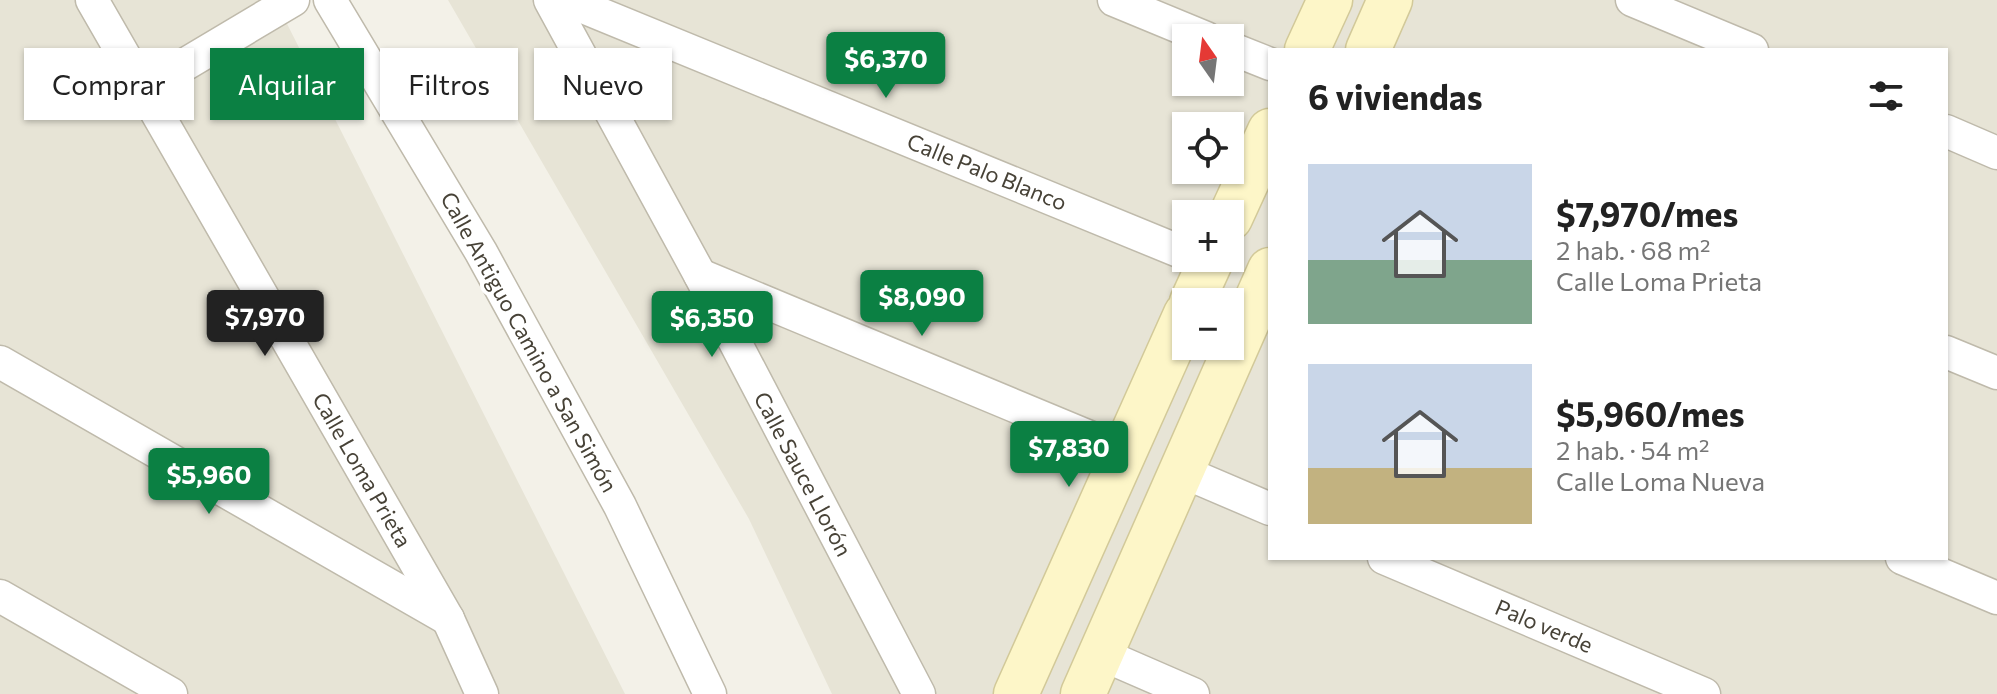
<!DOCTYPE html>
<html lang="es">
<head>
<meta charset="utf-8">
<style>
  :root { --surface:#fff; --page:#f2f2f2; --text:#222; --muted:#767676; --accent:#0b8043 }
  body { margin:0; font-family:Commissioner,sans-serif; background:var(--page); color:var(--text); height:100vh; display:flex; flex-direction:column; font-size:30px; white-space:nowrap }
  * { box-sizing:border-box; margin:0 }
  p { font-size:26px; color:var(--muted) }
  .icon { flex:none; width:44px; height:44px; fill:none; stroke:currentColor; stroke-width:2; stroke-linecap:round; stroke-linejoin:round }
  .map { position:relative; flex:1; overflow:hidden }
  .side { position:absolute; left:1268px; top:48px; width:680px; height:512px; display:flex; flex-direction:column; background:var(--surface); border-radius:0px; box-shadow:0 2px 6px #0004 }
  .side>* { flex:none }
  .hud { position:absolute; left:24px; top:48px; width:760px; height:72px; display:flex; gap:16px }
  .needle { width:52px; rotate:346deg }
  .controls { position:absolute; left:1172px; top:24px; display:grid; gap:16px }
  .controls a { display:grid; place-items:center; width:72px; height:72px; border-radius:0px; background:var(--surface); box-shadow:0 2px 6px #0004; font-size:40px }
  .price { position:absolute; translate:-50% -68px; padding:0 18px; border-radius:8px; background:var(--accent); color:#fff; font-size:26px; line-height:52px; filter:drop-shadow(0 2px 4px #0008) }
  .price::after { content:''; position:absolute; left:50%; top:48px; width:24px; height:18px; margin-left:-12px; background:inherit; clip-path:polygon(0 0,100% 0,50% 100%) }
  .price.active { background:#222; color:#fff }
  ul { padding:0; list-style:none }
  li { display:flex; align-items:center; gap:24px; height:200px; padding:0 40px }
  li span { display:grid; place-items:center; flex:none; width:224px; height:160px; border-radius:0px; color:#555 }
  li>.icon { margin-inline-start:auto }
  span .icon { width:96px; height:96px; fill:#fffc; stroke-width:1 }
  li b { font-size:34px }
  h2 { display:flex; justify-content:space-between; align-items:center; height:96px; padding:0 40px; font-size:34px }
  .chip { padding:0 28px; border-radius:0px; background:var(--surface); box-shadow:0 2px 6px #0004; font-size:28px; line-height:72px }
  .chip.active { background:var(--accent); color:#fff }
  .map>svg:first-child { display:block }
  .residential { fill:#e7e4d6; fill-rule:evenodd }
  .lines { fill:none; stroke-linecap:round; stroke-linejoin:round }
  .street-casing { stroke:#bfbaab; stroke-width:35 }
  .secondary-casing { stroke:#d2c999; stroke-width:47 }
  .street { stroke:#fff; stroke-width:32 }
  .secondary { stroke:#fdf6c8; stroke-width:44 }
  .labels { text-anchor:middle; stroke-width:8; stroke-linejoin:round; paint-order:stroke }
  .street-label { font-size:22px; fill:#474237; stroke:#fff }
</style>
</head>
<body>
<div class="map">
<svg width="1997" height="694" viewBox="0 0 1997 694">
  <rect width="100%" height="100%" fill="#f3f1e8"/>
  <g class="residential">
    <path d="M0 0H275L625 694H0Z"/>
    <path d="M448 0H1997V694H832L749 519ZM1186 38H1230V82H1186ZM1270 50H1946V558H1270ZM1186 126H1230V170H1186ZM1186 214H1230V258H1186ZM1186 302H1230V346H1186Z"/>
  </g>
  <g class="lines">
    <g class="street-casing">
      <g id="street">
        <path d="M92 0 448 619 482 694"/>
        <path d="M330 0 481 252 620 506 710 694"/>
        <path d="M550 0 700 275 919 694"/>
        <path d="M566 0 1186 254"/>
        <path d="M1114 0 1206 38"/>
        <path d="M1632 0 1752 50"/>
        <path d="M1230 48 1270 64"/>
        <path d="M142 90 293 0"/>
        <path d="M1946 131 1997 153"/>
        <path d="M700 275 1123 451"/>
        <path d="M1946 352 1997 373"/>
        <path d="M0 362 448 619"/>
        <path d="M1181 471 1270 509"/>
        <path d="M1384 558 1704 694"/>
        <path d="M1902 558 1997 598"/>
        <path d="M0 596 171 694"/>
        <path d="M1101 654 1193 694"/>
      </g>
    </g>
    <g class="secondary-casing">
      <g id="secondary">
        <path d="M1307 50 1330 0"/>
        <path d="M1368 50 1390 0"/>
        <path d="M1230 218 1270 131"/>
        <path d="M1192 302 1212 258"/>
        <path d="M1016 694 1186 314"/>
        <path d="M1083 694 1270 270"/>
      </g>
    </g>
    <use href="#street" class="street"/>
    <use href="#secondary" class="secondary"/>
  </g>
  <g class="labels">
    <g class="street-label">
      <text transform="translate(987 172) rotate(22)" y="8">Calle Palo Blanco</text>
      <text transform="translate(529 342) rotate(61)" y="8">Calle Antiguo Camino a San Simón</text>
      <text transform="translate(362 470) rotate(60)" y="8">Calle Loma Prieta</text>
      <text transform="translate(803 474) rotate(62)" y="8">Calle Sauce Llorón</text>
      <text transform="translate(1544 626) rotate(23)" y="8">Palo verde</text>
    </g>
  </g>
</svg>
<div class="controls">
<a><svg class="needle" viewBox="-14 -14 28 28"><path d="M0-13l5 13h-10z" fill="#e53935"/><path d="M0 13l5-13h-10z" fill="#767676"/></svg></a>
<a><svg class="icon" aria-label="locate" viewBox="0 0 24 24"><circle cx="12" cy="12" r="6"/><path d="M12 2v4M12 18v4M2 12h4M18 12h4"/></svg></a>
<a>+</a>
<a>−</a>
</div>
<b class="price" style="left:886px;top:100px">$6,370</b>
<b class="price" style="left:922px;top:338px">$8,090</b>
<b class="price active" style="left:265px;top:358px">$7,970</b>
<b class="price" style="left:712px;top:359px">$6,350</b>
<b class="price" style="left:1069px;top:489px">$7,830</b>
<b class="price" style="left:209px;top:516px">$5,960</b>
<div class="hud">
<a class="chip">Comprar</a>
<a class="chip active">Alquilar</a>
<a class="chip">Filtros</a>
<a class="chip">Nuevo</a>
</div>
<section class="side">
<h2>6 viviendas<svg class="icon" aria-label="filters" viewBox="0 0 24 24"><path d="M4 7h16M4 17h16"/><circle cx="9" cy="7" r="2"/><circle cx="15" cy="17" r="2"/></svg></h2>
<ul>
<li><span style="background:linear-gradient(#c9d6e8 60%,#7fa58c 0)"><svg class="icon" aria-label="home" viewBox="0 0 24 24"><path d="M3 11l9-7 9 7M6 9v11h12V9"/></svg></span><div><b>$7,970/mes</b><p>2 hab. · 68 m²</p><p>Calle Loma Prieta</p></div></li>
<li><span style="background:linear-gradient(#c9d6e8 65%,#c2b280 0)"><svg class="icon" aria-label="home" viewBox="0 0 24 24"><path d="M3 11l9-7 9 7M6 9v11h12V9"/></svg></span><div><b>$5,960/mes</b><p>2 hab. · 54 m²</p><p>Calle Loma Nueva</p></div></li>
</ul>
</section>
</div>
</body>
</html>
